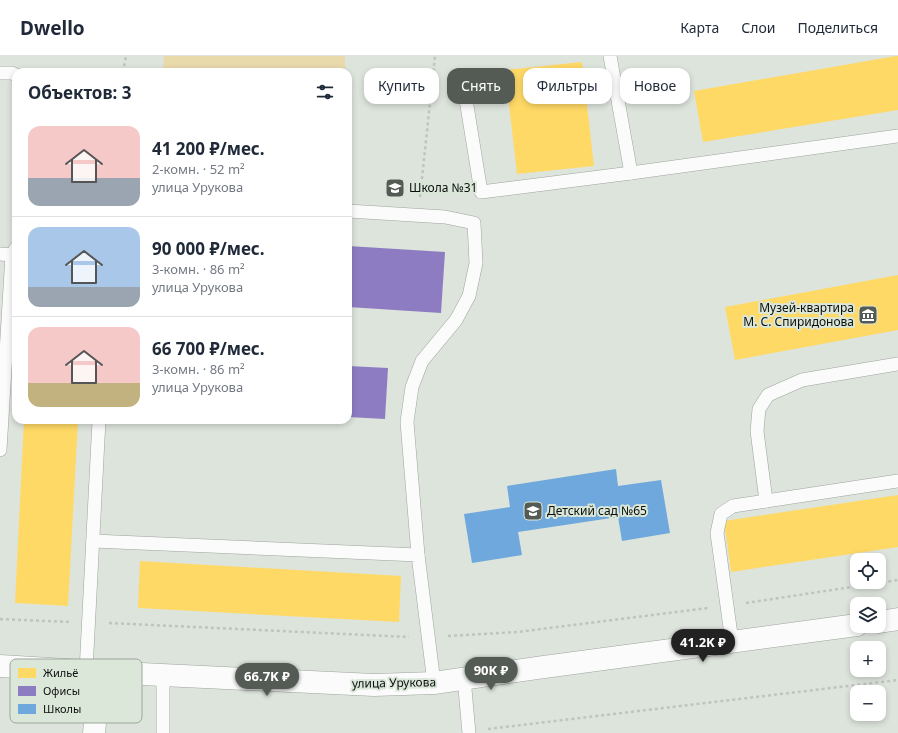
<!DOCTYPE html>
<html lang="ru">
<head>
<meta charset="utf-8">
<style>
  :root { --surface:#fff; --page:#f6f6f7; --text:#1f2937; --muted:#747a83; --line:#e0e1e3; --accent:#545a54 }
  body { margin:0; font-family:"Noto Sans",sans-serif; background:var(--page); color:var(--text); height:100vh; display:flex; flex-direction:column; font-size:15px; white-space:nowrap }
  * { box-sizing:border-box; margin:0 }
  p { font-size:13px; color:var(--muted) }
  .icon { flex:none; width:22px; height:22px; fill:none; stroke:currentColor; stroke-width:2; stroke-linecap:round; stroke-linejoin:round }
  .map { position:relative; flex:1; overflow:hidden }
  .side { position:absolute; left:12px; top:12px; width:340px; height:356px; display:flex; flex-direction:column; background:var(--surface); border-radius:12px; box-shadow:0 2px 6px #0003 }
  .side>* { flex:none }
  .banner { position:absolute; left:364px; top:12px; width:380px; height:36px; display:flex; gap:8px }
  .fabs { position:absolute; left:850px; top:497px; display:grid; gap:8px }
  .fabs a { display:grid; place-items:center; width:36px; height:36px; border-radius:8px; background:var(--surface); box-shadow:0 2px 6px #0003; font-size:20px }
  .price { position:absolute; translate:-50% -34px; padding:0 9px; border-radius:14px; background:var(--accent); color:#fff; font-size:13px; line-height:26px; filter:drop-shadow(0 1px 2px #0008) }
  .price::after { content:''; position:absolute; left:50%; top:24px; width:12px; height:9px; margin-left:-6px; background:inherit; clip-path:polygon(0 0,100% 0,50% 100%) }
  .price.on { background:#222; color:#fff }
  ul { padding:0; list-style:none }
  li { display:flex; align-items:center; gap:12px; height:100px; padding:0 16px }
  li+li { border-top:1px solid var(--line) }
  li span { display:grid; place-items:center; flex:none; width:112px; height:80px; border-radius:12px; color:#555 }
  li>.icon { margin-inline-start:auto }
  span .icon { width:48px; height:48px; fill:#fffc; stroke-width:1 }
  li b { font-size:17px }
  h2 { display:flex; justify-content:space-between; align-items:center; height:48px; padding:0 16px; font-size:17px }
  .pill { padding:0 14px; border-radius:12px; background:var(--surface); box-shadow:0 2px 6px #0003; font-size:14px; line-height:36px }
  .pill.on { background:var(--accent); color:#fff }
  header { display:flex; align-items:center; gap:24px; box-sizing:border-box; height:56px; padding:0 20px; background:var(--surface); border-bottom:1px solid var(--line) }
  header strong { font-size:19px }
  nav { display:flex; gap:22px; margin-inline-start:auto; font-size:14px }
  .map>svg:first-child { display:block }
  .green { fill:#e9daac }
  .homes { fill:#ffd966 }
  .offices { fill:#8e7cc3 }
  .schools { fill:#6fa8dc }
  .lines { fill:none; stroke-linecap:round; stroke-linejoin:round }
  .service-casing { stroke:#9ea49e; stroke-width:14 }
  .minor-casing { stroke:#9ea49e; stroke-width:23 }
  .path { stroke:#c0c3c0; stroke-width:2.5; stroke-dasharray:3 3; stroke-linecap:butt }
  .service { stroke:#fafbfa; stroke-width:13 }
  .minor { stroke:#fafbfa; stroke-width:22 }
  .labels { text-anchor:middle; stroke-width:4; stroke-linejoin:round; paint-order:stroke }
  .poi-label { font-size:12px; fill:#0b0f0b; stroke:#dbe7d9; text-anchor:start }
  .street-label { font-size:12px; fill:#0b0f0b; stroke:#dbe7d9 }
  .key { fill:#dbe7d9; stroke:#9da69b; stroke-width:1 }
  .key-label { font-size:11px; fill:#0b0f0b }
</style>
</head>
<body>
<header>
<strong>Dwello</strong>
<nav><a>Карта</a><a>Слои</a><a>Поделиться</a></nav>
</header>
<div class="map">
<svg width="898" height="677" viewBox="0 0 898 677">
  <rect width="100%" height="100%" fill="#dde4dc"/>
  <path class="green" d="M164 0H345V16H163Z"/>
  <g class="homes">
    <path d="M896 0H898V54L703 86 694 35Z"/>
    <path d="M582 6 594 110 517 118 505 14Z"/>
    <path d="M898 219V274L735 304 725 251Z"/>
    <path d="M24 364H78L68 550 15 547Z"/>
    <path d="M898 439V491L731 516 724 465Z"/>
    <path d="M140 505 401 520 399 566 138 552Z"/>
  </g>
  <g class="offices">
    <path d="M348 190 445 196 441 257 348 251Z"/>
    <path d="M348 310 388 312 385 363 348 361Z"/>
  </g>
  <path class="schools" d="M616 413 618 430 661 424 670 477 622 485 618 461 518 476 522 499 472 507 464 458 510 451 507 430Z"/>
  <g class="lines">
    <g class="service-casing">
      <g id="service">
        <path d="M610 0 631 117"/>
        <path d="M0 17H12L16 19"/>
        <path d="M462 19 481 136 631 117 898 80"/>
        <path d="M348 155 445 161 474 167 476 207 469 240 456 264 422 305 412 331 407 366 418 499"/>
        <path d="M0 198 12 199"/>
        <path d="M0 394 12 199 16 192"/>
        <path d="M766 445 757 375 759 353 768 339 802 324 898 308"/>
        <path d="M93 485 418 499 434 627"/>
        <path d="M732 586 717 477 721 458 733 450 898 425"/>
        <path d="M86 615 99 364"/>
        <path d="M163 619V677"/>
        <path d="M464 622 469 677"/>
      </g>
    </g>
    <g class="minor-casing">
      <g id="minor">
        <path d="M879 566 898 563"/>
        <path d="M0 610 100 616 374 629 434 627 544 611 857 569"/>
        <path d="M94 677 100 616"/>
      </g>
    </g>
    <g class="path">
      <path d="M123 16 126 0"/>
      <path d="M420 141 435 0"/>
      <path d="M746 547 898 524"/>
      <path d="M0 563 70 566"/>
      <path d="M109 567 409 581"/>
      <path d="M448 580 517 576 708 552"/>
      <path d="M488 673 898 624"/>
    </g>
    <use href="#service" class="service"/>
    <use href="#minor" class="minor"/>
  </g>
  <defs>
    <g id="school-square" transform="scale(1)"><rect x="-9" y="-9" width="18" height="18" rx="4" fill="#545a54" stroke="#dbe7d9"/><path d="M0-5L7-2L0 1L-7-2ZM-4 1L0 2.5L4 1V4Q0 6-4 4Z" fill="#fff"/></g>
    <g id="museum-square" transform="scale(1)"><rect x="-9" y="-9" width="18" height="18" rx="4" fill="#545a54" stroke="#dbe7d9"/><path d="M0-6L6-3V-2H-6V-3ZM-5-1h2V3h-2ZM-1-1h2V3h-2ZM3-1h2V3H3ZM-6 4H6V6H-6Z" fill="#fff"/></g>
  </defs>
  <g fill-rule="evenodd">
    <use href="#school-square" x="395" y="132"/>
    <use href="#museum-square" x="868" y="259"/>
    <use href="#school-square" x="533" y="455"/>
  </g>
  <g class="labels">
    <g class="poi-label">
      <text x="409" y="136">Школа №31</text>
      <text x="854" y="256" text-anchor="end">Музей-квартира<tspan x="854" dy="14">М. С. Спиридонова</tspan></text>
      <text x="547" y="459">Детский сад №65</text>
    </g>
    <g class="street-label">
      <text transform="translate(394 627) rotate(-1)" y="4">улица Урукова</text>
    </g>
  </g>
  <rect x="10" y="603" width="132" height="64" rx="6" class="key"/>
  <rect x="18" y="612" width="18" height="10" fill="#ffd966"/>
  <rect x="18" y="630" width="18" height="10" fill="#8e7cc3"/>
  <rect x="18" y="648" width="18" height="10" fill="#6fa8dc"/>
  <g class="key-label">
    <text x="43" y="621">Жильё</text>
    <text x="43" y="639">Офисы</text>
    <text x="43" y="657">Школы</text>
  </g>
</svg>
<div class="fabs">
<a><svg class="icon" aria-label="locate" viewBox="0 0 24 24"><circle cx="12" cy="12" r="6"/><path d="M12 2v4M12 18v4M2 12h4M18 12h4"/></svg></a>
<a><svg class="icon" aria-label="layers" viewBox="0 0 24 24"><path d="M12 4l9 5-9 5-9-5zM3 14l9 5 9-5"/></svg></a>
<a>+</a>
<a>−</a>
</div>
<b class="price on" style="left:703px;top:607px">41.2K ₽</b>
<b class="price" style="left:491px;top:635px">90K ₽</b>
<b class="price" style="left:267px;top:641px">66.7K ₽</b>
<div class="banner">
<a class="pill">Купить</a>
<a class="pill on">Снять</a>
<a class="pill">Фильтры</a>
<a class="pill">Новое</a>
</div>
<section class="side">
<h2>Объектов: 3<svg class="icon" aria-label="filters" viewBox="0 0 24 24"><path d="M4 7h16M4 17h16"/><circle cx="9" cy="7" r="2"/><circle cx="15" cy="17" r="2"/></svg></h2>
<ul>
<li><span style="background:linear-gradient(#f6c9c9 65%,#9aa5b1 0)"><svg class="icon" aria-label="home" viewBox="0 0 24 24"><path d="M3 11l9-7 9 7M6 9v11h12V9"/></svg></span><div><b>41 200 ₽/мес.</b><p>2-комн. · 52 m²</p><p>улица Урукова</p></div></li>
<li><span style="background:linear-gradient(#a9c7e8 75%,#9aa5b1 0)"><svg class="icon" aria-label="home" viewBox="0 0 24 24"><path d="M3 11l9-7 9 7M6 9v11h12V9"/></svg></span><div><b>90 000 ₽/мес.</b><p>3-комн. · 86 m²</p><p>улица Урукова</p></div></li>
<li><span style="background:linear-gradient(#f6c9c9 70%,#c2b280 0)"><svg class="icon" aria-label="home" viewBox="0 0 24 24"><path d="M3 11l9-7 9 7M6 9v11h12V9"/></svg></span><div><b>66 700 ₽/мес.</b><p>3-комн. · 86 m²</p><p>улица Урукова</p></div></li>
</ul>
</section>
</div>
</body>
</html>
